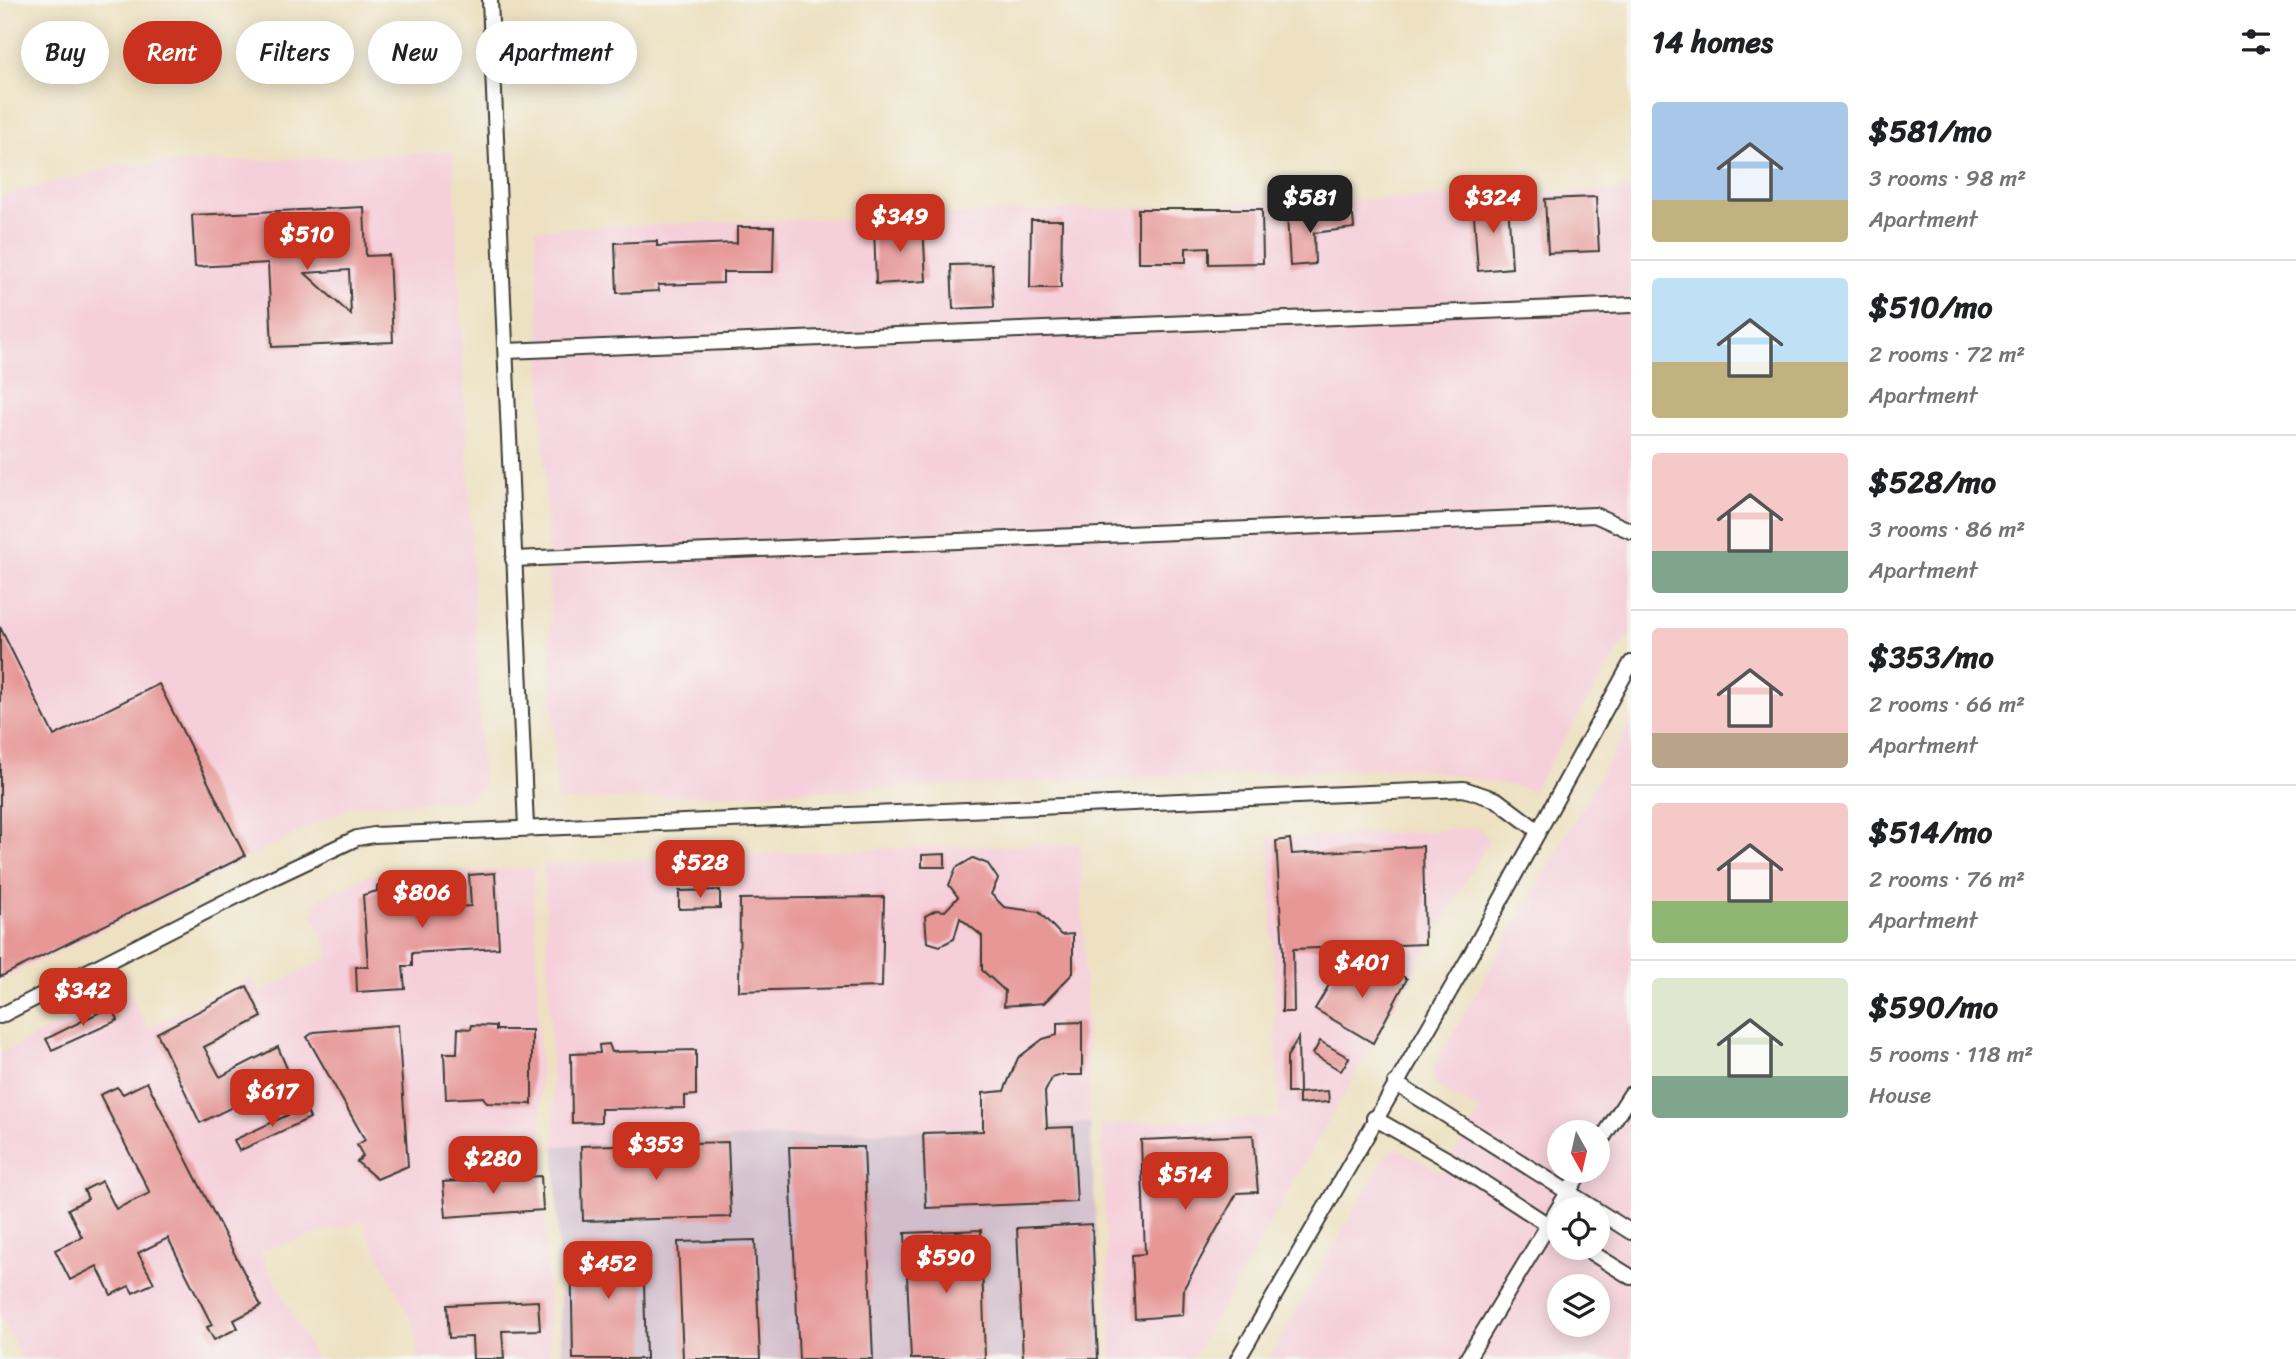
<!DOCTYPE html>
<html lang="en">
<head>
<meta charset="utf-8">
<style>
  :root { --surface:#fff; --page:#f2f2f2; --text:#202124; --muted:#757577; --line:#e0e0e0; --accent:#c8321e }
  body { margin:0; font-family:Sriracha,sans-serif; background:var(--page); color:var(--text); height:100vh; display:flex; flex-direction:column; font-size:26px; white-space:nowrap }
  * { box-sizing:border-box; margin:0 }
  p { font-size:23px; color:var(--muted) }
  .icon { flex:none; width:38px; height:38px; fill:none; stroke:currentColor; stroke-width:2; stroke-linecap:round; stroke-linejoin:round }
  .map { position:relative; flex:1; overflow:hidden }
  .panel { display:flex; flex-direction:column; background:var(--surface); width:665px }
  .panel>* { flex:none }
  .top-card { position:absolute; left:21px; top:21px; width:665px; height:63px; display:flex; gap:14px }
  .needle { width:46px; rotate:172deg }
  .controls { position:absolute; left:1547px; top:1120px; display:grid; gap:14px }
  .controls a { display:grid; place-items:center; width:63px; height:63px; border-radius:50%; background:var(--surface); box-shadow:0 4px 18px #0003; font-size:35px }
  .price { position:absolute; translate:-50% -60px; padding:0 16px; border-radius:14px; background:var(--accent); color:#fff; font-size:23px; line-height:46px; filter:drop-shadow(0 2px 4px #0008) }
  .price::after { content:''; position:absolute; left:50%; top:42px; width:21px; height:16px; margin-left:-10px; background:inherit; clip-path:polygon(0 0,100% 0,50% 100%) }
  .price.current { background:#222; color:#fff }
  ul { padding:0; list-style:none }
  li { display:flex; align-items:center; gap:21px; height:175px; padding:0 21px }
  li+li { border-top:2px solid var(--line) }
  li span { display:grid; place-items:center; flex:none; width:196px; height:140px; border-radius:7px; color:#555 }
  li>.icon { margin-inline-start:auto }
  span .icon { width:84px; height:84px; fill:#fffc; stroke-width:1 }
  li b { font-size:30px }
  h2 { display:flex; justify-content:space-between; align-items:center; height:84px; padding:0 21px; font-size:30px }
  .tag { padding:0 24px; border-radius:32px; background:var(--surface); box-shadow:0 4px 18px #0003; font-size:24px; line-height:63px }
  .tag.current { background:var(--accent); color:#fff }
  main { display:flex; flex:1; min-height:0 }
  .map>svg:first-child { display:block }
  .built { fill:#f5cfda; fill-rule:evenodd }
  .industrial { fill:#d1bdcb }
  .building { fill:#e69796; fill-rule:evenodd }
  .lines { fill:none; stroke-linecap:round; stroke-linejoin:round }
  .street-casing { stroke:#3b3a35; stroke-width:18 }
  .street { stroke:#fff; stroke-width:14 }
</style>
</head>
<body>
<main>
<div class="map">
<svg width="1631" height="1359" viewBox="0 0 1631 1359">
  <rect width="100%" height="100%" fill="#f6f6f2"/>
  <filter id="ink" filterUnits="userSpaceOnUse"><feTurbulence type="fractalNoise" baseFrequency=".0143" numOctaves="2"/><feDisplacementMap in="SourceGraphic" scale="14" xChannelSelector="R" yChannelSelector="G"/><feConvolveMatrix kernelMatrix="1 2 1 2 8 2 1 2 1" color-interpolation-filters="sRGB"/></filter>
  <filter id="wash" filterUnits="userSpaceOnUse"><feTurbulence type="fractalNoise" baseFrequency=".00686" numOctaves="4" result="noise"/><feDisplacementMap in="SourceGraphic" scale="28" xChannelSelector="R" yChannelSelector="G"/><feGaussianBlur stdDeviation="1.57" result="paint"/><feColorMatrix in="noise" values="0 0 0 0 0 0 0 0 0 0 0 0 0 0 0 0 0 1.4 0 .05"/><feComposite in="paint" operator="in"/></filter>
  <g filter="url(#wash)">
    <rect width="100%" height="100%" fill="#ede1c1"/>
    <g class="built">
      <path d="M453 152 483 786 467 800 354 805 0 981V196L118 166Z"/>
      <path d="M1631 190V630L1533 790 1412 767 557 801 536 229Z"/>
      <path d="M1631 721V1359H1269L1385 1156 1397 1148 1442 1173 1481 1111 1437 1087 1432 1070ZM1559 1132H1598V1171H1559ZM1559 1209H1598V1248H1559ZM1559 1286H1598V1325H1559Z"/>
      <path d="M1480 828 1489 841 1192 1359H1111L1101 1124 1279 1117 1269 839Z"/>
      <path d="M1080 844 1090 1123 555 1146 544 865 901 848Z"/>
      <path d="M533 868 550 1359H418L417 1332 362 1221 259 1251 316 1359H22L0 1314V1054L127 989 148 1028 251 978 261 992 331 956 313 916 317 900 369 875Z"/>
    </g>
    <path class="industrial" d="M1090 1123 1104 1359H562L555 1146Z"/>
    <g id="blocks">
      <g class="building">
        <path d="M1596 197 1599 251 1548 253 1545 199Z"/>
        <path d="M1508 200 1512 268 1478 271 1473 202Z"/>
        <path d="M364 207 366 256 389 255 393 342 272 347 268 263 195 267 192 215ZM349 270 351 315 305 273Z"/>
        <path d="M1138 209H1262L1263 263 1209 264V247L1186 248V262H1138Z"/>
        <path d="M1312 213 1313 219 1353 216 1354 228 1314 233 1315 264 1290 266 1287 215Z"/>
        <path d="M1031 220H1062L1061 288H1030Z"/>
        <path d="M923 224 926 281 876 284 874 226Z"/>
        <path d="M737 227H774L773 272H723V283L658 285 659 291 617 293 615 243 657 241V246L737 243Z"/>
        <path d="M992 264 994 307 953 309 951 265Z"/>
        <path d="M0 627 54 736 159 684 245 856 0 977Z"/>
        <path d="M1290 839 1292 854 1423 846 1425 944 1293 949 1294 1012H1282L1283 951 1276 841Z"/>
        <path d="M945 854V867H922V855Z"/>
        <path d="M973 858 988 864 998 879 991 894 1004 907 1039 912 1061 935 1073 934V973L1044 1003 1004 1006 1005 991 982 970V936L960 918 954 939 940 946 927 942 925 916 936 910 945 911 958 897 949 885 956 868Z"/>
        <path d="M495 873 499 948 412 953V966H403L405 989 357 992 356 967H368L363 895 377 891V886L411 884 412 899 438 897V908L471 906 469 875Z"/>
        <path d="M720 890V908L679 909V891Z"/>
        <path d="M884 897 882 987 739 991 740 899Z"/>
        <path d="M1378 962 1407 979 1373 1043 1315 1009 1339 968 1366 983Z"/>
        <path d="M247 986 262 1017 204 1047 220 1077 278 1047 291 1078 200 1123 157 1033Z"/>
        <path d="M112 1006 118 1020 52 1050 46 1039Z"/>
        <path d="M1082 1022V1075H1062L1052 1078 1045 1092 1047 1128 1073 1127 1077 1202 926 1208 923 1133 983 1131V1093L1004 1091 1018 1058 1043 1039 1057 1035V1023Z"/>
        <path d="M398 1025 408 1166 377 1179 357 1162 363 1156 357 1145 365 1140 307 1037 314 1032Z"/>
        <path d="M472 1025 496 1026V1030H532V1104L487 1103 483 1097 446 1099 444 1053H457L458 1028 471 1029Z"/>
        <path d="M1298 1038 1299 1093H1287V1057Z"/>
        <path d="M1320 1041 1349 1058 1341 1071 1313 1054Z"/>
        <path d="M609 1044 612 1052 696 1050V1095L685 1096V1108L601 1109V1122L572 1123 571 1054 600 1053 599 1045Z"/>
        <path d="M147 1082 261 1306 234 1320 238 1328 214 1340 207 1327 212 1325 168 1238 138 1253 154 1283 133 1293 129 1286 111 1295 97 1266 70 1280 55 1250 82 1237 68 1209 88 1199 84 1190 102 1181 116 1209 150 1193 100 1095 117 1087 123 1094Z"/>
        <path d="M1328 1091 1329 1102 1299 1104V1093Z"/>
        <path d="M305 1107 310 1118 239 1151 234 1140Z"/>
        <path d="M1253 1135 1258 1192 1237 1193 1184 1288 1183 1315 1135 1319 1132 1255 1145 1254 1141 1140Z"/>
        <path d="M728 1142 731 1217 583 1221 581 1146Z"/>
        <path d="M789 1147H864L873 1359H799Z"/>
        <path d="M541 1176 543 1210 446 1217 443 1182Z"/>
        <path d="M1092 1224 1098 1359H1023L1017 1228Z"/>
        <path d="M981 1230 985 1359H911L905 1233Z"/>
        <path d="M755 1240 760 1359H683L678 1242Z"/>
        <path d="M571 1243 643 1244 646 1359H573Z"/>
        <path d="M538 1301 540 1330 502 1331 504 1359H473L472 1337 449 1338 447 1305Z"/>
      </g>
    </g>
  </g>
  <g filter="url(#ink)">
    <use href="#blocks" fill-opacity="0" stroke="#3b3a35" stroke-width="2"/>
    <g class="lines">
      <g class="street-casing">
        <g id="street">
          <path d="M490 0 526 827"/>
          <path d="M506 351 1631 305"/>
          <path d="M513 559 1595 515 1631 531"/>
          <path d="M0 1016 272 878 357 838 374 835 1464 789 1497 800 1537 830"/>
          <path d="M1395 1083 1595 1209"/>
          <path d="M1374 1118 1450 1161 1559 1232"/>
          <path d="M1598 1145 1631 1094"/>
          <path d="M1598 1211 1631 1232"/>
          <path d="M1584 1248 1631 1277"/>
          <path d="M1238 1359 1470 956 1631 663"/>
          <path d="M1467 1359 1581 1171"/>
        </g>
      </g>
      <use href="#street" class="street"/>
    </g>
  </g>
</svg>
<div class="controls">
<a><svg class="needle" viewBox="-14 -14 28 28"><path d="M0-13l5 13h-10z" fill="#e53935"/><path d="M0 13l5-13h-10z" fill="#757577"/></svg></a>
<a><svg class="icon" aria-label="locate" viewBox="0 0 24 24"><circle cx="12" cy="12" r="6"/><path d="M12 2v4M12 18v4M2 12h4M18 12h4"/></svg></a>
<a><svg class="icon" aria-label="layers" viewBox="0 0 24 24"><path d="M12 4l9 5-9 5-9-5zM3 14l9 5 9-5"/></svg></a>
</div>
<b class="price current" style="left:1310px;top:235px">$581</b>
<b class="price" style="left:1493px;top:235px">$324</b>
<b class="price" style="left:900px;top:254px">$349</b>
<b class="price" style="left:307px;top:272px">$510</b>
<b class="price" style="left:700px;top:900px">$528</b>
<b class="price" style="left:422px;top:930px">$806</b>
<b class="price" style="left:1362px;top:1000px">$401</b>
<b class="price" style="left:83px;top:1028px">$342</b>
<b class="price" style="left:272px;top:1129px">$617</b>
<b class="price" style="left:656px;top:1182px">$353</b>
<b class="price" style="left:493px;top:1196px">$280</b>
<b class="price" style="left:1185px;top:1212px">$514</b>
<b class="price" style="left:946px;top:1295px">$590</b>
<b class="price" style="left:608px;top:1301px">$452</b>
<div class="top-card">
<a class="tag">Buy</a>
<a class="tag current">Rent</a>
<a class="tag">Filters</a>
<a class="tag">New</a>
<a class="tag">Apartment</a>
</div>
</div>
<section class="panel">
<h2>14 homes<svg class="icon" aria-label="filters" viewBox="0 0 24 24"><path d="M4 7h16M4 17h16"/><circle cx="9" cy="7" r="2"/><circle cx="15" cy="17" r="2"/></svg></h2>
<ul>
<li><span style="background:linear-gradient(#a9c7e8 70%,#c2b280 0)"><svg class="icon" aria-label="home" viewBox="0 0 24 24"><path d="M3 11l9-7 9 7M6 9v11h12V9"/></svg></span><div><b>$581/mo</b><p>3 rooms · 98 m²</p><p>Apartment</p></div></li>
<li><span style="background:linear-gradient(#bfe0f5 60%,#c2b280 0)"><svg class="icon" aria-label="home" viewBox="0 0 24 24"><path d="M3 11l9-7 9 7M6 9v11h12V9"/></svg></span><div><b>$510/mo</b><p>2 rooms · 72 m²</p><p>Apartment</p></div></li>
<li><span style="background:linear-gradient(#f6c9c9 70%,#7fa58c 0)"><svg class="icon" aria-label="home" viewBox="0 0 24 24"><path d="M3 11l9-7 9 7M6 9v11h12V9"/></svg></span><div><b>$528/mo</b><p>3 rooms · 86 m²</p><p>Apartment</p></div></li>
<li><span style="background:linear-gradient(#f6c9c9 75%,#b9a48a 0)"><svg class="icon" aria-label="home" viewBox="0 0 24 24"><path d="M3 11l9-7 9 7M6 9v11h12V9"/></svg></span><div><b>$353/mo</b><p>2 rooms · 66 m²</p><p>Apartment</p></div></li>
<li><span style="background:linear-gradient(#f6c9c9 70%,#8fb573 0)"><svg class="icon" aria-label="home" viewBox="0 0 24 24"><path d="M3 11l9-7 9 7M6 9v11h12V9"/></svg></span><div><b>$514/mo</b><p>2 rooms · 76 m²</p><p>Apartment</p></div></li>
<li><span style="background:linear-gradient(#dfe7d0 70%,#7fa58c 0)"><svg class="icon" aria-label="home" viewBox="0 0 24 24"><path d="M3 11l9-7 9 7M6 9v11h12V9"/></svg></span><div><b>$590/mo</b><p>5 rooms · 118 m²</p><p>House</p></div></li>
</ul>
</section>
</main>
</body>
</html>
